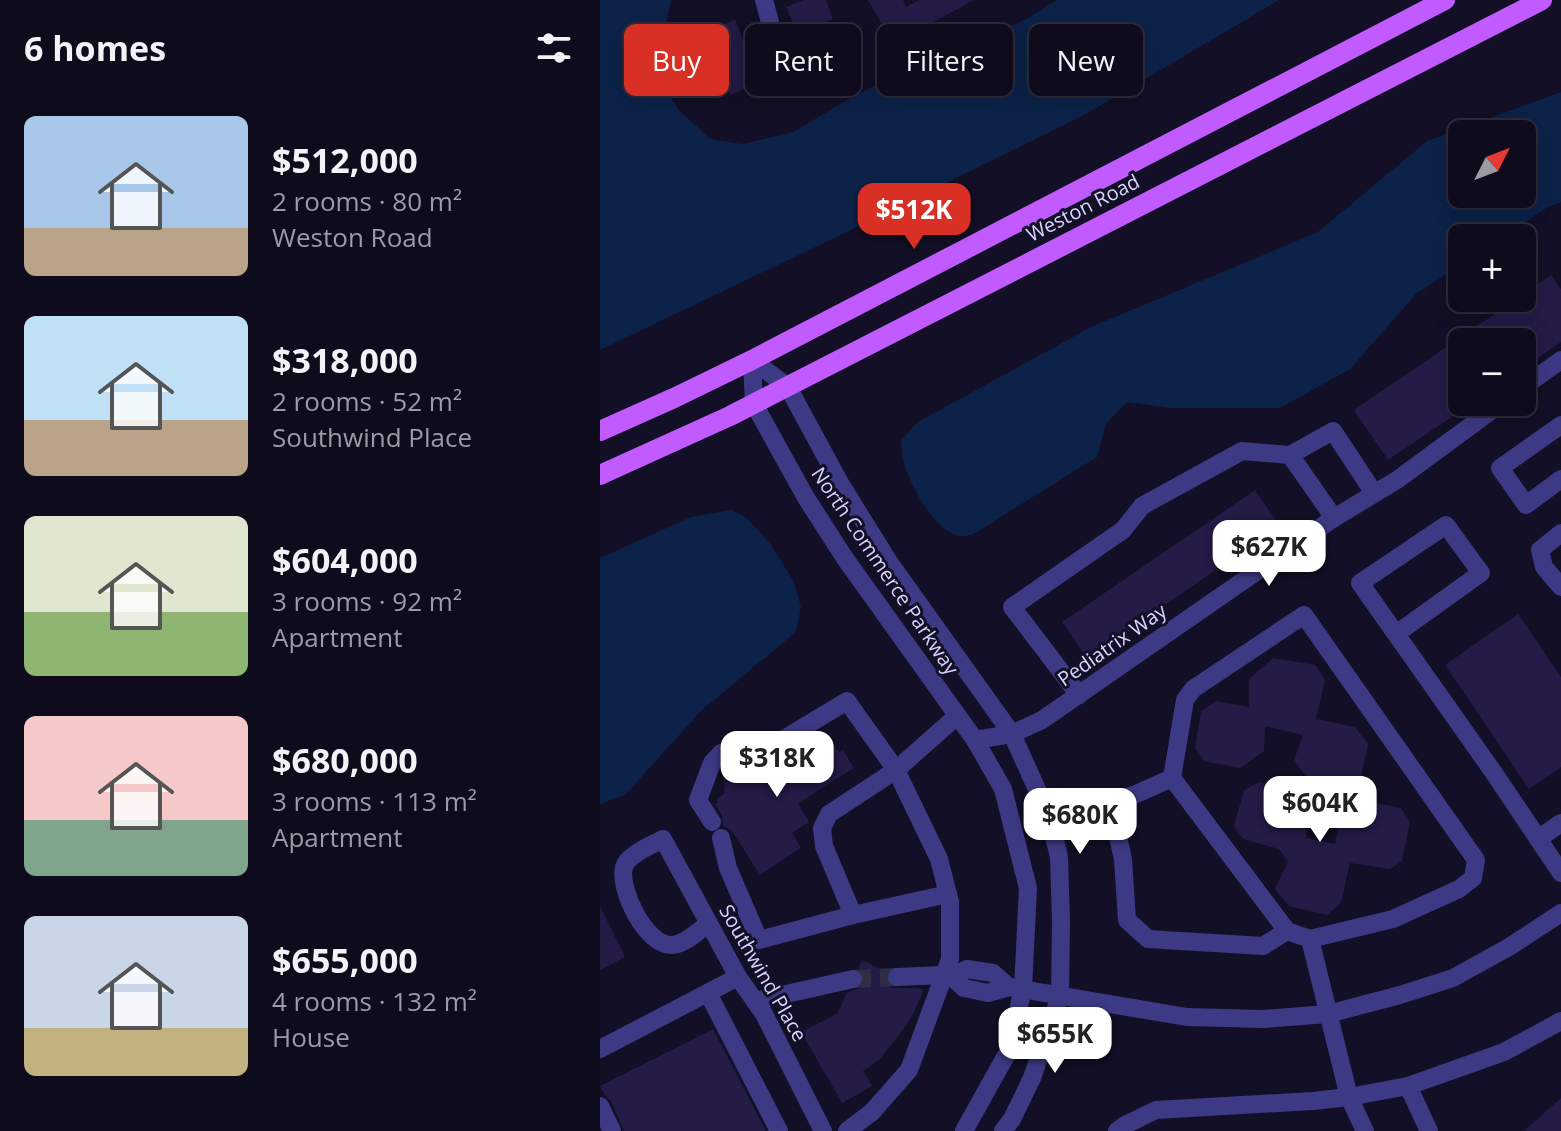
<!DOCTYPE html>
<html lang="en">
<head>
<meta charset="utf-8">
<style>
  :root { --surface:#0e0b1c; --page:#1c1929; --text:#f1f3f6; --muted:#9b9ba3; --line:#2e2b3b; --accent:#d93025 }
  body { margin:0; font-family:"Open Sans",sans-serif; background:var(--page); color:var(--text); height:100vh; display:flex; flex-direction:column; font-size:30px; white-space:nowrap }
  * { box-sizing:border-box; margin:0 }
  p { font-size:26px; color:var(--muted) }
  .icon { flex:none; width:44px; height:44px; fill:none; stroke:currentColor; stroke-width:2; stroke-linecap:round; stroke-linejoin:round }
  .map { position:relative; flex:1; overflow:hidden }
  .drawer { display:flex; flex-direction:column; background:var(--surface); width:600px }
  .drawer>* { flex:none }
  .guide { position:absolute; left:24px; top:24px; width:760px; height:72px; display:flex; gap:16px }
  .needle { width:52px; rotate:48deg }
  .tools { position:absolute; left:848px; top:120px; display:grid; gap:16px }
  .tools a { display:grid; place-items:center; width:88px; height:88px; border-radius:12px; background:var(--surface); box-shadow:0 4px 20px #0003,0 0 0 2px var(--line); font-size:40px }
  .price { position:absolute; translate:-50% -68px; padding:0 18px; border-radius:16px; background:#fff; color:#222; font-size:26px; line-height:52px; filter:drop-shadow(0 2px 4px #0008) }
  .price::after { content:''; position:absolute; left:50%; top:48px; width:24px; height:18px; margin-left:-12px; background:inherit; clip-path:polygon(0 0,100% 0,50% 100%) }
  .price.active { background:var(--accent); color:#fff }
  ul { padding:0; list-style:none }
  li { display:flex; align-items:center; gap:24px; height:200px; padding:0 24px }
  li span { display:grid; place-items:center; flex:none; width:224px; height:160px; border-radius:12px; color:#555 }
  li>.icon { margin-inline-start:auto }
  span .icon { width:96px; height:96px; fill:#fffc; stroke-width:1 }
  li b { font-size:34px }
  h2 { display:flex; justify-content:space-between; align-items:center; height:96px; padding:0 24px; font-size:34px }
  .tag { padding:0 28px; border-radius:12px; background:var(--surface); box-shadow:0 4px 20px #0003,0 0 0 2px var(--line); font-size:28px; line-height:72px }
  .tag.active { background:var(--accent); color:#fff }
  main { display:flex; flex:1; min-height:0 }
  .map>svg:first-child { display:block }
  .water { fill:#0c2248; fill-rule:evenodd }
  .building { fill:#241b47 }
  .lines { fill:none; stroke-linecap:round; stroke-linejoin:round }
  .minor-tunnel { stroke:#312d47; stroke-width:18; stroke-dasharray:18 9; stroke-linecap:butt }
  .minor { stroke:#3d3a85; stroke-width:18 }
  .major { stroke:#c25bff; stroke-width:20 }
  .labels { text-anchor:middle; stroke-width:6; stroke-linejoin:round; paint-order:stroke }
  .street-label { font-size:20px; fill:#d9d4ff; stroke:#130f26 }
</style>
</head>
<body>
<main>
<section class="drawer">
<h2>6 homes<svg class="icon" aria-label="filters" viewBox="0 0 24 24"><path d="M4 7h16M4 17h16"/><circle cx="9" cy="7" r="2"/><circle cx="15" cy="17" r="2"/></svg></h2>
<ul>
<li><span style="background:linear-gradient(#a9c7e8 70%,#b9a48a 0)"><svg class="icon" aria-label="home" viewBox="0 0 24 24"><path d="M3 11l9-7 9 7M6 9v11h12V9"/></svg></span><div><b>$512,000</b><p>2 rooms · 80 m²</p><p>Weston Road</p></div></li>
<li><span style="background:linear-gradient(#bfe0f5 65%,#b9a48a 0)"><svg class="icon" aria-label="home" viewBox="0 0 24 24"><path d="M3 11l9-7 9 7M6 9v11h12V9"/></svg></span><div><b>$318,000</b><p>2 rooms · 52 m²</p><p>Southwind Place</p></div></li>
<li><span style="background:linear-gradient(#dfe7d0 60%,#8fb573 0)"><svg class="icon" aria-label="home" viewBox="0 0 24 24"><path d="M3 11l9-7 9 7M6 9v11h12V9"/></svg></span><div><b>$604,000</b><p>3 rooms · 92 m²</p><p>Apartment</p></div></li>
<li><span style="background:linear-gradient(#f6c9c9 65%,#7fa58c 0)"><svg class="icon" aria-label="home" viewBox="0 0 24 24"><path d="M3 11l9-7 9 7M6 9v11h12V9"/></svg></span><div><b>$680,000</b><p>3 rooms · 113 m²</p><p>Apartment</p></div></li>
<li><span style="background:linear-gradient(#c9d6e8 70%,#c2b280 0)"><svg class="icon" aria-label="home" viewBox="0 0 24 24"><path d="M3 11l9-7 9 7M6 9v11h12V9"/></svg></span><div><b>$655,000</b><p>4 rooms · 132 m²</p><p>House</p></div></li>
</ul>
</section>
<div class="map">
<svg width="961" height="1131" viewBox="0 0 961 1131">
  <rect width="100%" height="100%" fill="#130f26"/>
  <g class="water">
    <path d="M0 0H71L60 54 62 84 79 110 110 139 142 144 194 132 243 102 290 78 381 41 428 18 457 0H679L486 114 249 231 0 350Z"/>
    <path d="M961 92V202L948 207 901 238H862V264L816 294 750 369 680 408H571L527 402 506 424 497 457 372 535C365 536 359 537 353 534 331 524 308 482 303 459 302 453 302 446 301 440L318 422 491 327 718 232 827 141ZM922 134V194H862V134Z"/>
    <path d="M132 510 146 517 171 545 194 582 201 607 196 632 102 710 25 795 0 804V558L91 517Z"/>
  </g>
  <g class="building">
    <path d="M204 0H226L233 19 225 22 237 51 130 95 104 32 135 20 149 55 168 47 178 48 183 45 186 40 198 35 186 7Z"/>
    <path d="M268 0H303L306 7 319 0H374L293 44Z"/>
    <path d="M951 275 961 289V342L922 369V342H862V410L788 460 754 410 918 298H922V295Z"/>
    <path d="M655 490 680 526 487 658 462 622Z"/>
    <path d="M918 614 961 677V767L929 789 845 665Z"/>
    <path d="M673 658 716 665 725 681 716 719 755 727 768 744 757 796 710 782 694 760 703 735 665 726 664 751 640 768 604 761 595 747 601 711 616 701 649 707V679Z"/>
    <path d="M226 733 239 753 243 750 254 768 198 803 209 822 192 833 201 848 160 875 132 831 123 826 122 816 115 804 118 802 116 799 124 794 125 776 130 767 136 763 147 762 163 769 216 735 218 738Z"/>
    <path d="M659 782 692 787 709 813 706 838 735 844 740 820 765 801 801 808 810 822 802 861 790 869 750 863 741 903 727 915 689 906 675 889 688 862 679 849 643 839 634 826 644 790Z"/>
    <path d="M0 906 25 957 0 970Z"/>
    <path d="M262 960 286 972 287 983 292 988H319L324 991 311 1018 295 1040 279 1060 263 1071 272 1086 242 1103 201 1032 237 1014 247 993 262 987 265 977 262 972 258 968Z"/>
    <path d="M113 1029 166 1131H24L11 1101 5 1095 0 1086Z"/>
    <path d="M961 1098V1131H924Z"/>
  </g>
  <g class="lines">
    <path class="minor-tunnel" d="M253 979 297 977"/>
    <g class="minor">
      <path d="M164 0 174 37"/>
      <path d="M152 360 188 387 240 483 289 562 412 734 449 816 459 857 461 921 460 996 432 1078 412 1119 403 1131"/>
      <path d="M152 360 154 404 205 496 244 557 375 740 403 789 428 888 423 989 408 1052 364 1131"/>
      <path d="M922 388 961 360"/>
      <path d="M961 425 900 468 926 505 961 479"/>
      <path d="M690 455 733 431 774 493"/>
      <path d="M961 533 940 550 944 567 961 587"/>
      <path d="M796 634 881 573 846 525 760 583 894 773 961 873"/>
      <path d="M479 695 412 607 523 530 542 506 642 451 690 455 734 518"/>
      <path d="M375 740 412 734 442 720 734 518 797 480 903 402"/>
      <path d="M510 801 523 859 527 920 548 939 663 946 687 931"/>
      <path d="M449 816 534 795 572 778 585 700 593 689 704 615 876 860 873 878 859 889 793 919 710 939 687 931 572 778"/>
      <path d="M112 822 98 800 112 763 121 753 146 750 179 742 247 701 296 770 339 859 350 902V959L309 1070 272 1112 247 1131"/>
      <path d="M121 838 128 868 159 940 253 915 348 894"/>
      <path d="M938 839 961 823"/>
      <path d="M253 915 224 846 222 828 229 814 296 770 357 716"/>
      <path d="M109 923C99 931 85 944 72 945 46 946 18 889 24 867 28 854 52 845 63 839L138 977 164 1014 223 1131"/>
      <path d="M710 939 749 1097 808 1086 829 1131"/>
      <path d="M297 977 344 975 352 977 364 988 388 993 409 987 587 1017 663 1019 728 1014 800 995 853 978 909 947 961 913"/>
      <path d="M352 977 367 969 393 973 409 987"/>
      <path d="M108 993 179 1131"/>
      <path d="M155 1001 253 979"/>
      <path d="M0 1049 138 977"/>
      <path d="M808 1086 904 1052 961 1021"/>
      <path d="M0 1106 12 1131"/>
      <path d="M517 1131 525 1125 556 1110 713 1101 749 1097 765 1131"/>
    </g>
    <g class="major">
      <path d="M0 431 74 398 152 360 845 0"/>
      <path d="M0 475 130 416 942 0"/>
    </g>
  </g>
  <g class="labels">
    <g class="street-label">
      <text transform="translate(483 208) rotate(-27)" y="7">Weston Road</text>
      <text transform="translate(285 571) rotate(56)" y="7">North Commerce Parkway</text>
      <text transform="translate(512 645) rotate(-35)" y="7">Pediatrix Way</text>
      <text transform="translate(163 973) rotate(60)" y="7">Southwind Place</text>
    </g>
  </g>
</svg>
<div class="tools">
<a><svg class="needle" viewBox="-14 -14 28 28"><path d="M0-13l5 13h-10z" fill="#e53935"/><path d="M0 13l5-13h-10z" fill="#9b9ba3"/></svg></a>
<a>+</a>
<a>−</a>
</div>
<b class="price active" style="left:314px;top:251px">$512K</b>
<b class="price" style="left:669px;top:588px">$627K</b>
<b class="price" style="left:177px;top:799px">$318K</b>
<b class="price" style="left:720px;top:844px">$604K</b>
<b class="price" style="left:480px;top:856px">$680K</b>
<b class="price" style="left:455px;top:1075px">$655K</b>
<div class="guide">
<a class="tag active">Buy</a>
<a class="tag">Rent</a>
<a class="tag">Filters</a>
<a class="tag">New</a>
</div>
</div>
</main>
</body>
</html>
